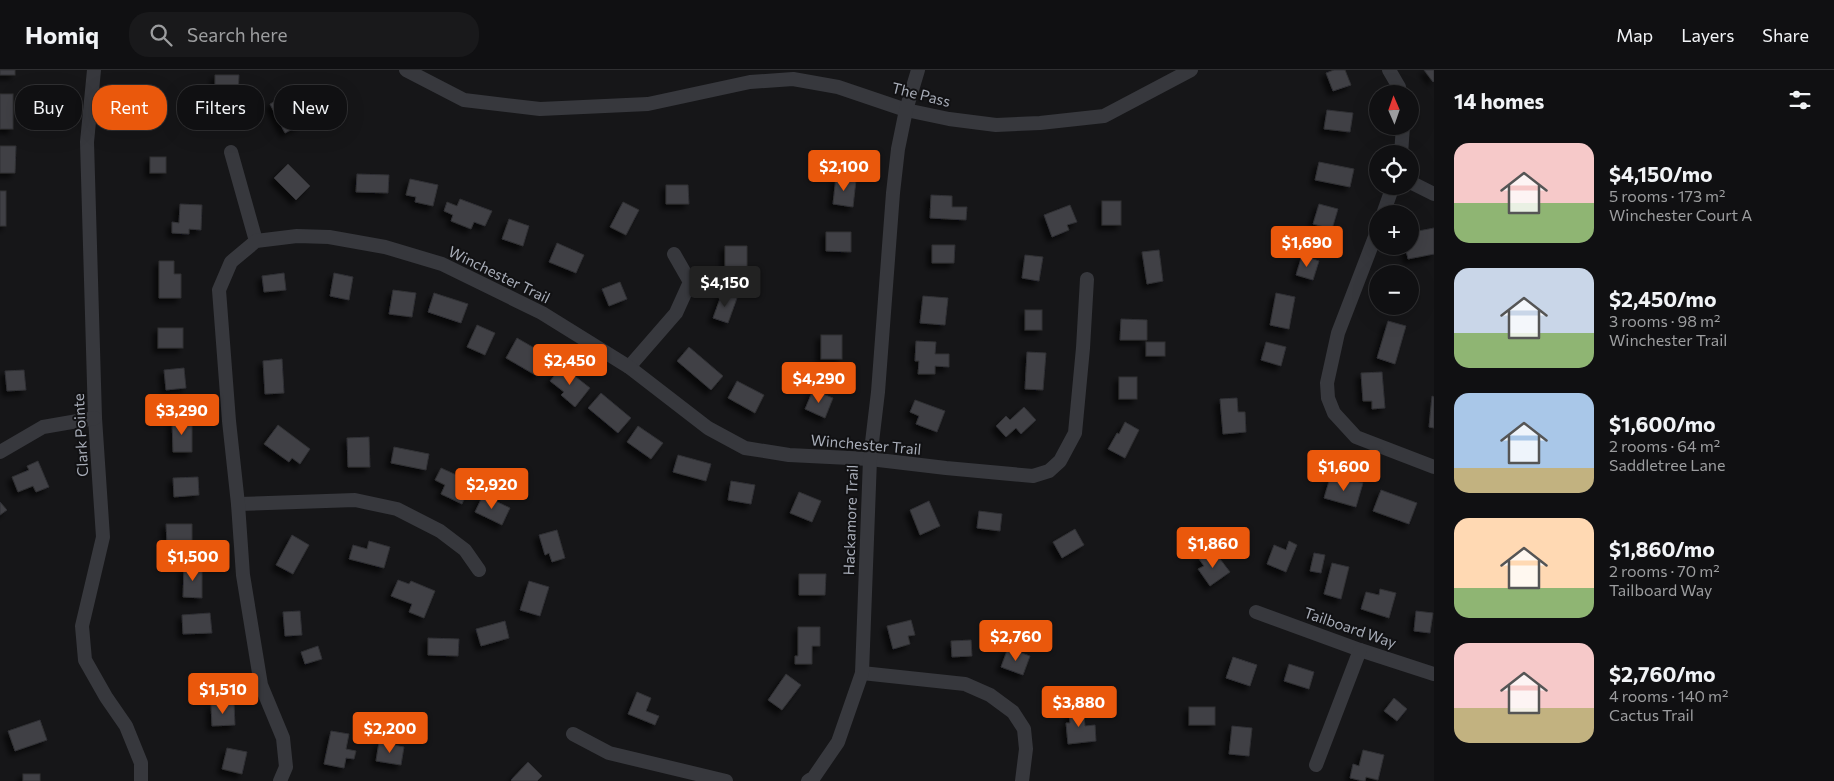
<!DOCTYPE html>
<html lang="en">
<head>
<meta charset="utf-8">
<style>
  :root { --surface:#101012; --page:#19191b; --text:#f1f3f6; --muted:#9c9d9f; --line:#303032; --accent:#ea580c }
  body { margin:0; font-family:Commissioner,sans-serif; background:var(--page); color:var(--text); height:100vh; display:flex; flex-direction:column; font-size:19px; white-space:nowrap }
  * { box-sizing:border-box; margin:0 }
  p { font-size:16px; color:var(--muted) }
  .icon { flex:none; width:28px; height:28px; fill:none; stroke:currentColor; stroke-width:2; stroke-linecap:round; stroke-linejoin:round }
  .map { position:relative; flex:1; overflow:hidden }
  .details { display:flex; flex-direction:column; background:var(--surface); width:400px }
  .details>* { flex:none }
  .hud { position:absolute; left:15px; top:15px; width:475px; height:45px; display:flex; gap:10px }
  .needle { width:32px; rotate:358deg }
  .tools { position:absolute; left:1369px; top:15px; display:grid; gap:10px }
  .tools a { display:grid; place-items:center; width:50px; height:50px; border-radius:50%; background:var(--surface); box-shadow:0 5px 20px #0002,0 0 0 1px var(--line); font-size:25px }
  .price { position:absolute; translate:-50% -42px; padding:0 11px; border-radius:5px; background:var(--accent); color:#fff; font-size:16px; line-height:32px; filter:drop-shadow(0 1px 2px #0008) }
  .price::after { content:''; position:absolute; left:50%; top:30px; width:15px; height:11px; margin-left:-8px; background:inherit; clip-path:polygon(0 0,100% 0,50% 100%) }
  .price.on { background:#222; color:#fff }
  ul { padding:0; list-style:none }
  li { display:flex; align-items:center; gap:15px; height:125px; padding:0 20px }
  li span { display:grid; place-items:center; flex:none; width:140px; height:100px; border-radius:15px; color:#555 }
  li>.icon { margin-inline-start:auto }
  span .icon { width:60px; height:60px; fill:#fffc; stroke-width:1 }
  li b { font-size:21px }
  h2 { display:flex; justify-content:space-between; align-items:center; height:60px; padding:0 20px; font-size:21px }
  .chip { padding:0 18px; border-radius:20px; background:var(--surface); box-shadow:0 5px 20px #0002,0 0 0 1px var(--line); font-size:18px; line-height:45px }
  .chip.on { background:var(--accent); color:#fff }
  header { display:flex; align-items:center; gap:30px; box-sizing:border-box; height:70px; padding:0 25px; background:var(--surface); border-bottom:1px solid var(--line) }
  header strong { font-size:24px }
  nav { display:flex; gap:28px; margin-inline-start:auto; font-size:18px }
  .search { width:350px; height:45px; background:var(--page); display:flex; align-items:center; gap:12px; box-sizing:border-box; padding:0 18px; border-radius:20px; color:var(--muted); font-size:19px }
  main { display:flex; flex:1; min-height:0 }
  .map>svg:first-child { display:block }
  .building { fill:#404145; stroke:#303034; filter:url(#shadow) }
  .lines { fill:none; stroke-linecap:round; stroke-linejoin:round }
  .minor { stroke:#37383d; stroke-width:14 }
  .labels { text-anchor:middle; stroke-width:4; stroke-linejoin:round; paint-order:stroke }
  .street-label { font-size:15px; fill:#a8adb8; stroke:#111113 }
</style>
</head>
<body>
<header>
<strong>Homiq</strong>
<div class="search"><svg class="icon" aria-label="search" viewBox="0 0 24 24"><circle cx="10" cy="10" r="6"/><path d="M15 15l6 6"/></svg>Search here</div>
<nav><a>Map</a><a>Layers</a><a>Share</a></nav>
</header>
<main>
<div class="map">
<svg width="1434" height="711" viewBox="0 0 1434 711">
  <defs>
    <filter id="shadow"><feDropShadow dx="-4.5" dy="4.5" stdDeviation="2.5" flood-color="#0009"/></filter>
  </defs>
  <rect width="100%" height="100%" fill="#161618"/>
  <g class="building">
    <rect x="0" y="0" width="15" height="5"/>
    <path d="M1334 0H1345L1351 15 1333 21 1326 3Z"/>
    <path d="M1424 0H1434V11L1433 12Z"/>
    <path d="M215 5H239L238 26H215Z"/>
    <rect x="0" y="24" width="13" height="35"/>
    <path d="M287 25 302 54 285 63 270 34Z"/>
    <path d="M1327 40 1353 43 1350 62 1324 59Z"/>
    <path d="M0 76H16L15 103H0Z"/>
    <rect x="150" y="87" width="16" height="16"/>
    <path d="M1319 92 1354 99 1350 117 1315 110Z"/>
    <path d="M288 94 310 116 296 130 274 108Z"/>
    <path d="M357 104 389 105 388 123 356 122Z"/>
    <path d="M836 107 856 110 853 137 833 134Z"/>
    <path d="M410 109 438 115 433 136 415 132 416 127 406 125Z"/>
    <path d="M666 115H688L689 134H666Z"/>
    <rect x="0" y="121" width="6" height="35"/>
    <path d="M931 125 952 126V137H967L966 150 930 148Z"/>
    <path d="M460 129 492 141 485 156 474 152 471 159 451 151 453 145 444 141 447 132 457 136Z"/>
    <rect x="1102" y="131" width="19" height="24"/>
    <path d="M623 132 639 140 626 165 610 157Z"/>
    <path d="M180 134 202 135 201 160 189 159V164L172 163V152L179 153Z"/>
    <path d="M1319 134 1338 139 1332 159 1313 154Z"/>
    <path d="M1070 135 1077 152 1067 155 1069 160 1052 167 1044 145Z"/>
    <path d="M509 149 529 156 523 176 502 169Z"/>
    <path d="M1434 158V184L1408 189 1405 176H1410V164H1413V162Z"/>
    <path d="M826 162H851V182L826 181Z"/>
    <path d="M557 173 584 185 576 203 549 192Z"/>
    <path d="M932 175H955L954 193H932Z"/>
    <path d="M725 176H747V209H728V199H725Z"/>
    <path d="M1159 180 1163 211 1147 214 1142 182Z"/>
    <path d="M1025 185 1043 187 1039 211 1022 208Z"/>
    <path d="M1302 185 1319 191 1313 210 1296 205Z"/>
    <path d="M159 191H174V204H181V228H159Z"/>
    <path d="M284 203 286 220 264 222 262 206Z"/>
    <path d="M334 203 353 207 349 230 330 226Z"/>
    <path d="M620 212 627 229 609 236 602 219Z"/>
    <path d="M393 220 416 223 412 247 389 244Z"/>
    <path d="M434 223 468 234 461 253 428 242Z"/>
    <path d="M722 223 737 228 728 253 713 248Z"/>
    <path d="M1276 223 1295 227 1289 259 1270 255Z"/>
    <path d="M923 226 948 228 945 255 920 253Z"/>
    <rect x="1025" y="240" width="17" height="20"/>
    <path d="M1121 249 1147 250V270H1120Z"/>
    <path d="M1388 251 1406 256 1395 294 1377 288Z"/>
    <path d="M477 255 495 263 485 285 467 277Z"/>
    <rect x="158" y="258" width="25" height="20"/>
    <rect x="821" y="265" width="21" height="24"/>
    <path d="M517 268 536 279 538 276 550 283 537 306 506 288Z"/>
    <path d="M916 271 936 272 935 284H949V297L935 296V304H918L919 291H915Z"/>
    <rect x="1146" y="272" width="19" height="14"/>
    <path d="M1266 272 1286 277 1281 296 1261 290Z"/>
    <path d="M689 277 723 306 711 320 677 291Z"/>
    <path d="M1027 282 1046 283 1043 320 1025 319Z"/>
    <path d="M282 289 284 323 265 324 263 291Z"/>
    <path d="M562 296 590 318 575 337 561 325 564 322 550 311Z"/>
    <path d="M184 298 186 318 166 320 164 300Z"/>
    <path d="M24 300 26 320 7 321 5 301Z"/>
    <path d="M1382 302 1385 338 1372 339V331H1363L1361 303Z"/>
    <rect x="1119" y="307" width="18" height="22"/>
    <path d="M737 311 764 325 755 343 728 328Z"/>
    <path d="M813 320 833 328 825 348 805 339Z"/>
    <path d="M601 323 631 348 618 363 588 338Z"/>
    <path d="M1432 326 1434 327V358L1429 357Z"/>
    <path d="M1237 328 1238 342H1245L1246 362 1223 364 1220 329Z"/>
    <path d="M915 330 945 341 937 362 916 354 919 346 910 342Z"/>
    <path d="M1024 337 1036 350 1021 364 1016 358 1006 367 996 356 1006 346 1010 350Z"/>
    <path d="M192 349V382H173L172 350Z"/>
    <path d="M1125 352 1139 360 1125 388 1108 379 1117 363 1119 364Z"/>
    <path d="M278 355 310 379 300 394 292 388 289 392 264 374Z"/>
    <path d="M638 356 663 373 651 389 627 372Z"/>
    <path d="M369 367 370 397H348L347 368Z"/>
    <path d="M394 377 429 384 426 400 391 393Z"/>
    <path d="M678 385 711 394 706 411 673 402Z"/>
    <path d="M38 391 49 417 36 422 33 416 18 422 12 407 29 400 27 396Z"/>
    <path d="M441 398 472 412 462 434 441 424 445 415 435 410Z"/>
    <path d="M198 407 199 425 174 427 173 408Z"/>
    <path d="M1330 408 1348 413 1349 409 1363 413 1356 437 1324 428Z"/>
    <path d="M731 411 755 415 751 434 728 430Z"/>
    <path d="M1381 420 1417 433 1409 454 1373 441Z"/>
    <path d="M799 422 821 431 812 452 790 443Z"/>
    <path d="M483 425 510 438 502 455 475 442Z"/>
    <path d="M929 431 940 456 920 465 910 440Z"/>
    <path d="M0 432 7 440 0 445Z"/>
    <path d="M979 441 1002 444 1000 461 977 458Z"/>
    <path d="M166 454H192V473H167Z"/>
    <path d="M1075 459 1084 475 1062 488 1053 472Z"/>
    <path d="M557 460 565 488 552 492 549 483 545 485 539 465Z"/>
    <path d="M292 465 309 475 293 504 276 495Z"/>
    <path d="M369 471 390 477 384 498 349 489 353 475 367 479Z"/>
    <path d="M1289 471 1297 475 1286 502 1267 494 1274 475 1286 480Z"/>
    <path d="M1208 483 1212 489 1217 485 1230 502 1210 516 1198 499 1204 496 1199 489Z"/>
    <path d="M1314 483 1325 485 1321 503 1310 501Z"/>
    <path d="M1332 493 1349 497 1341 529 1324 524Z"/>
    <path d="M184 497H202V528L183 527Z"/>
    <path d="M799 504H826L825 525H799Z"/>
    <path d="M398 510 409 514 411 511 435 521 424 548 409 542 412 534 391 526Z"/>
    <path d="M529 511 549 517 540 546 520 540Z"/>
    <path d="M1380 519 1396 523 1389 548 1361 539 1366 522 1379 525Z"/>
    <path d="M300 541 302 565 285 566 283 542Z"/>
    <path d="M1416 541 1433 543 1430 563 1414 561Z"/>
    <path d="M210 543 212 563 183 564 182 545Z"/>
    <path d="M911 550 915 565 908 566 910 574 893 579 887 556Z"/>
    <path d="M505 551 509 568 481 576 476 559Z"/>
    <path d="M798 557H820V576H812V594H795V586H798Z"/>
    <path d="M428 568 459 569 458 586 428 585Z"/>
    <path d="M971 570 972 586 952 587 951 571Z"/>
    <path d="M318 576 322 589 305 594 301 582Z"/>
    <path d="M1008 578 1030 586 1023 605 1001 597Z"/>
    <path d="M1233 587 1257 595 1250 616 1226 608Z"/>
    <path d="M1289 594 1314 602 1309 619 1284 611Z"/>
    <path d="M786 604 801 615 782 640 768 630Z"/>
    <path d="M637 622 651 628 646 641 659 646 655 655 628 644Z"/>
    <path d="M1394 628 1407 639 1397 651 1384 641Z"/>
    <path d="M234 633 235 655 212 656 211 635Z"/>
    <path d="M1083 637 1085 656 1095 655 1096 671 1068 674 1066 653H1070L1069 638Z"/>
    <rect x="1189" y="637" width="26" height="18"/>
    <path d="M40 650 47 670 15 681 8 661Z"/>
    <path d="M1232 656 1252 658 1249 686 1229 684Z"/>
    <path d="M331 661 349 664 346 679 356 681 354 689 346 688 344 698 324 694Z"/>
    <path d="M379 672 404 677 401 695 376 691Z"/>
    <path d="M227 678 247 682 242 704 222 699Z"/>
    <path d="M1363 680 1384 685 1378 710 1366 707 1365 711H1363L1350 708 1353 694 1359 696Z"/>
    <path d="M528 692 542 706 537 711H512L511 710Z"/>
    <rect x="23" y="704" width="17" height="7"/>
  </g>
  <g class="lines">
    <g class="minor">
      <path d="M94 0 87 72 95 348 103 467 82 556 85 590 106 627 126 656 141 693V711"/>
      <path d="M406 0 464 30 540 39 648 34 750 12 793 9 838 17 906 40 949 49 996 55 1040 53 1104 46 1191 0"/>
      <path d="M1389 0 1399 17 1400 24"/>
      <path d="M231 82 256 171"/>
      <path d="M1401 84 1403 56"/>
      <path d="M1410 112 1434 124"/>
      <path d="M1383 144 1393 116"/>
      <path d="M1378 159 1338 263 1327 313 1328 328 1334 343 1356 367 1434 397"/>
      <path d="M629 297 676 243 690 212 674 184"/>
      <path d="M0 382 43 357 95 348"/>
      <path d="M238 434 355 430 397 439 440 461 465 480 479 500"/>
      <path d="M1256 542 1360 580 1434 604"/>
      <path d="M862 603 965 614 990 625 1013 642 1024 659 1026 679 1022 711"/>
      <path d="M573 664 609 683 726 711"/>
      <path d="M1316 695 1360 580"/>
      <path d="M280 711 286 697 283 668 261 615 243 505 238 434 229 351 219 220 231 192 256 171 297 166 329 167 385 177 442 194 542 243 629 297 708 358 745 378 789 385 870 389 946 398 1033 406 1049 401 1060 391 1075 363 1083 278 1087 209"/>
      <path d="M808 711 814 707 838 672 862 603 870 389 878 322 893 123 898 79 906 40 918 0"/>
    </g>
  </g>
  <g class="labels">
    <g class="street-label">
      <text transform="translate(921 25) rotate(14)" y="5">The Pass</text>
      <text transform="translate(499 205) rotate(26)" y="5">Winchester Trail</text>
      <text transform="translate(81 365) rotate(-93)" y="5">Clark Pointe</text>
      <text transform="translate(866 375) rotate(5)" y="5">Winchester Trail</text>
      <text transform="translate(851 450) rotate(-88)" y="5">Hackamore Trail</text>
      <text transform="translate(1350 558) rotate(19)" y="5">Tailboard Way</text>
    </g>
  </g>
</svg>
<div class="tools">
<a><svg class="needle" viewBox="-14 -14 28 28"><path d="M0-13l5 13h-10z" fill="#e53935"/><path d="M0 13l5-13h-10z" fill="#9c9d9f"/></svg></a>
<a><svg class="icon" aria-label="locate" viewBox="0 0 24 24"><circle cx="12" cy="12" r="6"/><path d="M12 2v4M12 18v4M2 12h4M18 12h4"/></svg></a>
<a>+</a>
<a>−</a>
</div>
<b class="price" style="left:844px;top:122px">$2,100</b>
<b class="price" style="left:1307px;top:198px">$1,690</b>
<b class="price on" style="left:725px;top:238px">$4,150</b>
<b class="price" style="left:570px;top:316px">$2,450</b>
<b class="price" style="left:819px;top:334px">$4,290</b>
<b class="price" style="left:182px;top:366px">$3,290</b>
<b class="price" style="left:1344px;top:422px">$1,600</b>
<b class="price" style="left:492px;top:440px">$2,920</b>
<b class="price" style="left:1213px;top:499px">$1,860</b>
<b class="price" style="left:193px;top:512px">$1,500</b>
<b class="price" style="left:1016px;top:592px">$2,760</b>
<b class="price" style="left:223px;top:645px">$1,510</b>
<b class="price" style="left:1079px;top:658px">$3,880</b>
<b class="price" style="left:390px;top:684px">$2,200</b>
<div class="hud">
<a class="chip">Buy</a>
<a class="chip on">Rent</a>
<a class="chip">Filters</a>
<a class="chip">New</a>
</div>
</div>
<section class="details">
<h2>14 homes<svg class="icon" aria-label="filters" viewBox="0 0 24 24"><path d="M4 7h16M4 17h16"/><circle cx="9" cy="7" r="2"/><circle cx="15" cy="17" r="2"/></svg></h2>
<ul>
<li><span style="background:linear-gradient(#f6c9c9 60%,#8fb573 0)"><svg class="icon" aria-label="home" viewBox="0 0 24 24"><path d="M3 11l9-7 9 7M6 9v11h12V9"/></svg></span><div><b>$4,150/mo</b><p>5 rooms · 173 m²</p><p>Winchester Court A</p></div></li>
<li><span style="background:linear-gradient(#c9d6e8 65%,#8fb573 0)"><svg class="icon" aria-label="home" viewBox="0 0 24 24"><path d="M3 11l9-7 9 7M6 9v11h12V9"/></svg></span><div><b>$2,450/mo</b><p>3 rooms · 98 m²</p><p>Winchester Trail</p></div></li>
<li><span style="background:linear-gradient(#a9c7e8 75%,#c2b280 0)"><svg class="icon" aria-label="home" viewBox="0 0 24 24"><path d="M3 11l9-7 9 7M6 9v11h12V9"/></svg></span><div><b>$1,600/mo</b><p>2 rooms · 64 m²</p><p>Saddletree Lane</p></div></li>
<li><span style="background:linear-gradient(#ffd9b3 70%,#8fb573 0)"><svg class="icon" aria-label="home" viewBox="0 0 24 24"><path d="M3 11l9-7 9 7M6 9v11h12V9"/></svg></span><div><b>$1,860/mo</b><p>2 rooms · 70 m²</p><p>Tailboard Way</p></div></li>
<li><span style="background:linear-gradient(#f6c9c9 65%,#c2b280 0)"><svg class="icon" aria-label="home" viewBox="0 0 24 24"><path d="M3 11l9-7 9 7M6 9v11h12V9"/></svg></span><div><b>$2,760/mo</b><p>4 rooms · 140 m²</p><p>Cactus Trail</p></div></li>
</ul>
</section>
</main>
</body>
</html>
